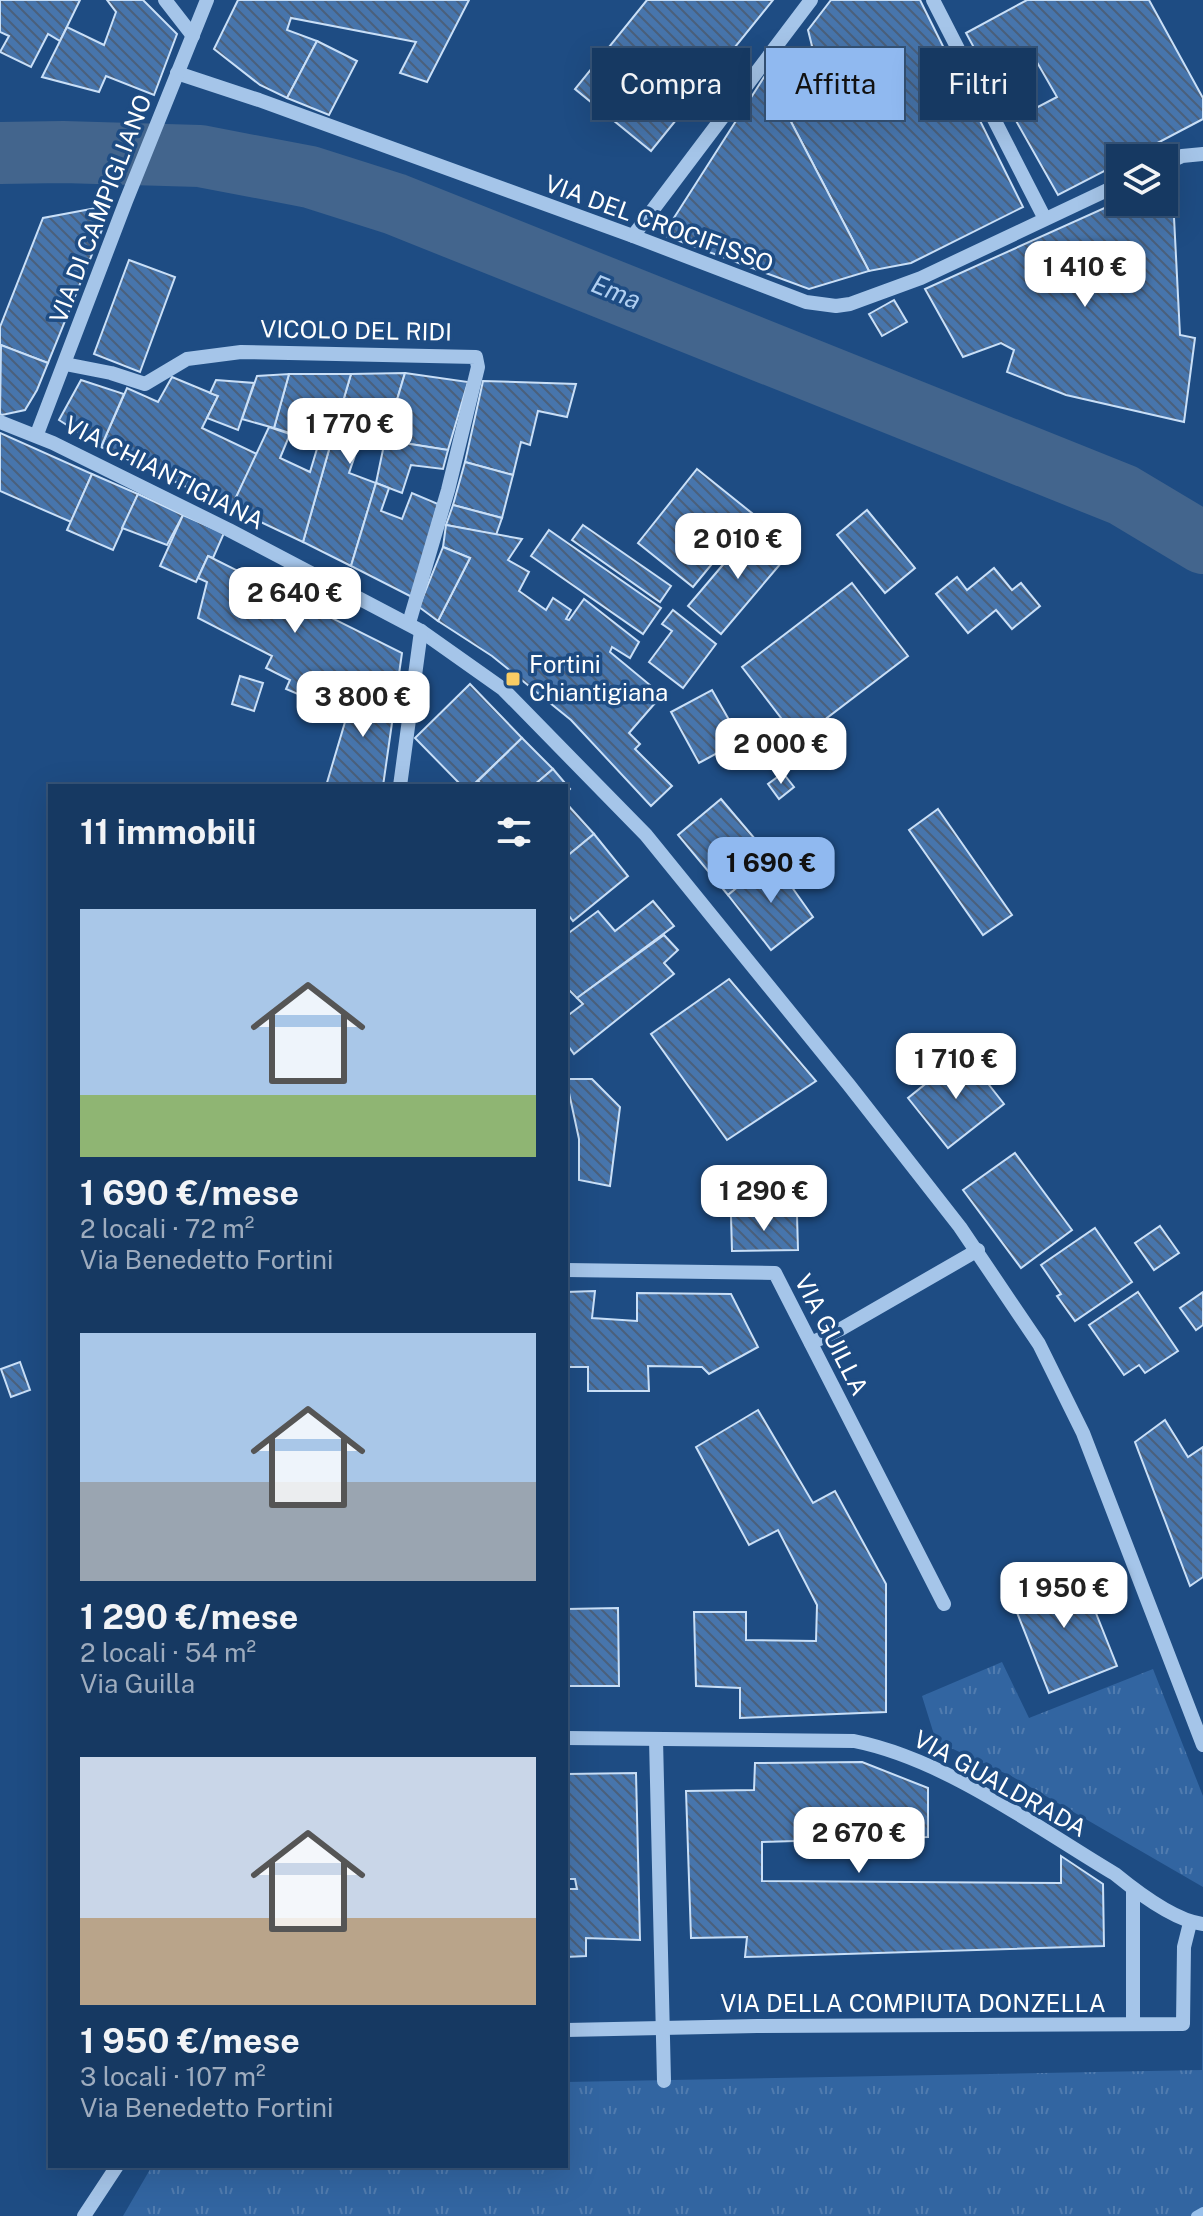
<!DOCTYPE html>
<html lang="it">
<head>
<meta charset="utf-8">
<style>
  :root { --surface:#163962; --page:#23446b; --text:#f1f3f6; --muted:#9eacbe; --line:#355377; --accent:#90b9f0 }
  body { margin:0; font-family:"Public Sans",sans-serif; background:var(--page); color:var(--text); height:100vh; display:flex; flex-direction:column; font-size:30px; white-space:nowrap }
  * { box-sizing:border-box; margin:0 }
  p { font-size:26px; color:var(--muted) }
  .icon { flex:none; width:44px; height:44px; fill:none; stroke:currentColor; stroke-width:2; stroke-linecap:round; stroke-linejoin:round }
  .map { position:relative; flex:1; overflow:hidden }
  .sheet { position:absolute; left:48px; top:784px; width:520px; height:1384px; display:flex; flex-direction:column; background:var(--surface); border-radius:0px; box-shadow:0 8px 32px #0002,0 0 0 2px var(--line) }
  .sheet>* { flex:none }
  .guide { position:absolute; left:592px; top:48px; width:490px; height:72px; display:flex; gap:16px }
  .controls { position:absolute; left:1106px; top:144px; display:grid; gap:16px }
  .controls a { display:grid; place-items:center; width:72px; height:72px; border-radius:0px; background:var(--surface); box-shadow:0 8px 32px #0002,0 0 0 2px var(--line); font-size:40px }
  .price { position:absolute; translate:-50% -68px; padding:0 18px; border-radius:16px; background:#fff; color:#222; font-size:26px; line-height:52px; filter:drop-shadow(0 2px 4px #0008) }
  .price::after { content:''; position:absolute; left:50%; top:48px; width:24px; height:18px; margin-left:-12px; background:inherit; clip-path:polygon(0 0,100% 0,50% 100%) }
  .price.current { background:var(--accent); color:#111 }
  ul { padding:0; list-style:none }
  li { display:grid; align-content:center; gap:16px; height:424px; padding:0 32px }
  li span { display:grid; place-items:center; height:248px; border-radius:0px; color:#555 }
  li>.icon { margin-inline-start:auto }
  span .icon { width:144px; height:144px; fill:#fffc; stroke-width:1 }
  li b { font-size:34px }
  h2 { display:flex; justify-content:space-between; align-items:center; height:96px; padding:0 32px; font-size:34px }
  .chip { padding:0 28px; border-radius:0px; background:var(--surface); box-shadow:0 8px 32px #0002,0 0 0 2px var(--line); font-size:28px; line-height:72px }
  .chip.current { background:var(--accent); color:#111 }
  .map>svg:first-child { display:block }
  .park { fill:url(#park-tufts) }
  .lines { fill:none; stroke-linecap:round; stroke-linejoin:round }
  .stream { stroke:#98c0eb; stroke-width:10 }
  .river { stroke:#43658d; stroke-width:62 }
  .building { fill:url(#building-back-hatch); stroke:#c9dff7; stroke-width:2 }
  .minor { stroke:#a5c5e9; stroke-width:14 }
  .poi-dot { fill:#f8cc64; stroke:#1e4c83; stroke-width:3 }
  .labels { text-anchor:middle; stroke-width:7; stroke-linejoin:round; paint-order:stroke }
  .street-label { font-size:24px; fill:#fff; stroke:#1e4c83 }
  .poi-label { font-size:24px; fill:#fff; stroke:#1e4c83; text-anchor:start }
  .water-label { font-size:26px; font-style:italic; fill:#b0cff1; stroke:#1e4c83 }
</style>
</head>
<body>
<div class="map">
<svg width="1203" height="2216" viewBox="0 0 1203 2216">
  <defs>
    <pattern id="park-tufts" width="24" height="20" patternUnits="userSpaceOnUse" patternTransform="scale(2)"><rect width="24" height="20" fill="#3265a1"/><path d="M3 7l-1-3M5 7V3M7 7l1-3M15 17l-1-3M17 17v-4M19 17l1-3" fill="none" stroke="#517caf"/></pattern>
    <pattern id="building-back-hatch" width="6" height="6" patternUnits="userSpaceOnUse" patternTransform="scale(2)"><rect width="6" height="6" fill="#4775ac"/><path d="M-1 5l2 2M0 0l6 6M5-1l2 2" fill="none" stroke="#4a607c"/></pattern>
  </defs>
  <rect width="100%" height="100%" fill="#1e4c83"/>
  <g class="park">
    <path d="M1002 1662 1029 1718 1153 1669 1203 1796V1887L1013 1777 936 1741 922 1696Z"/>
    <path d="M1203 1964V2216H123L152 2166H566V2082L1202 2070Z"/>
  </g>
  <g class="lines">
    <path class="stream" d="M1196 2216 1203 2212"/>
    <path class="river" d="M0 153 63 152 200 156 310 177 395 204 1123 495 1203 543"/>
  </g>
  <g class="building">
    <path d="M0 0H80L60 41 48 34 31 67 0 52 9 36 0 32Z"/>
    <path d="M107 0H143L177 34 154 95 106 76 99 92 42 77 67 27 104 45 116 12Z"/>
    <path d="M238 0H469L427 82 400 73 416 42 291 18 287 30 317 41 287 98 260 85 214 49Z"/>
    <path d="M647 0H773L651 151 575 89Z"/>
    <path d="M831 0H920L1023 207 911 263 869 271 766 74 812 46 808 30Z"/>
    <path d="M1027 0H1149L1203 98V119L1129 158H1120V163L1058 195 1015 119 1057 97 1034 57 1012 69 1005 57 985 68 966 33Z"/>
    <path d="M317 41 357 61 329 115 287 98Z"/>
    <path d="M766 74 869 271 809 289 663 235Z"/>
    <path d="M1172 178 1180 335 1195 338 1184 422 1066 395 1007 372 1014 350 1001 343 963 357 925 289 1120 201 1164 202V181Z"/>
    <path d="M112 205 48 363 0 345V327L43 218Z"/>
    <path d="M129 260 175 277 140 372 94 354Z"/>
    <path d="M894 300 907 322 882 336 869 314Z"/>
    <path d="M1 345 48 363 37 390 25 410 2 415 0 414Z"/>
    <path d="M405 373 387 433 365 426 349 473 376 483 351 566 303 542 330 446 351 374Z"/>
    <path d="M405 373 468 382 448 450 385 440Z"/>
    <path d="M289 374H351L330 446 274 428Z"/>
    <path d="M289 374 274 428 242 419 257 376Z"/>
    <path d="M172 377 218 396 202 428 257 454 231 508 101 447 127 388 158 402Z"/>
    <path d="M81 380 124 394 101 447 59 420Z"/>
    <path d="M216 380 254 383 238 430 207 418 218 396 210 393Z"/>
    <path d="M483 381 576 384 567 417 538 411 530 445 521 442 513 475 465 462Z"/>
    <path d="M269 427 290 434 280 458 310 472 319 442 330 446 303 542 231 508Z"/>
    <path d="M0 433 92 474 71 522 0 491Z"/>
    <path d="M385 440 448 450 443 469 411 465 402 493 376 483Z"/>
    <path d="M465 462 513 475 502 518 453 505Z"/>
    <path d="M697 469 753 514 693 587 638 543Z"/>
    <path d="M92 474 138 494 113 550 67 530Z"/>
    <path d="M376 483 389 488 381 511 402 519 412 493 438 504 412 597 351 566Z"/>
    <path d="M138 494 183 515 167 545 122 528Z"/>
    <path d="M453 505 502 518 496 535 446 525Z"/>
    <path d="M867 510 915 568 885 593 837 535Z"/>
    <path d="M183 515 224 533 213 558 208 556 196 582 160 566Z"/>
    <path d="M446 525 522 539 508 560 529 572 519 591 546 610 553 598 571 610 566 619 569 620 584 599 639 642 630 658 612 647 610 652 662 695 629 733 640 744 635 749 672 786 651 806 571 720 492 656 438 621 470 558 443 547Z"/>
    <path d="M583 525 671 586 660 602 572 540Z"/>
    <path d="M754 528 787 556 721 634 688 606Z"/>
    <path d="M549 530 661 608 643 634 531 556Z"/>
    <path d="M443 547 470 558 438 621 419 607Z"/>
    <path d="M208 556 402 653 396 695 349 684 325 673 312 700 286 689 290 680 266 668 272 656 198 618 207 582 198 578Z"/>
    <path d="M994 568 1012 590 1021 583 1040 606 1012 629 996 610 968 633 936 594 957 577 967 590Z"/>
    <path d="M852 583 908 656 798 740 742 667Z"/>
    <path d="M673 610 716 644 683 688 649 662 672 631 662 624Z"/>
    <path d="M240 676 263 683 254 711 232 704Z"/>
    <path d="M349 684 396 695 383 786H326L345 722 339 721Z"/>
    <path d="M470 684 522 738 472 786H462L415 738Z"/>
    <path d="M712 690 749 755 728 767 719 752 699 763 671 712Z"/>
    <path d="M522 738 553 769 533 786H483L478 781Z"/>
    <path d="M553 769 570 789 566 793V786H533Z"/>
    <path d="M783 773 794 787 779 799 768 784Z"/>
    <path d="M721 799 772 859 728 895 678 835Z"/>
    <path d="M566 803 594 834 566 857Z"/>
    <path d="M938 809 1012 915 983 935 909 830Z"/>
    <path d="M594 834 628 876 573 921 566 912V857Z"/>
    <path d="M772 859 813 917 771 950 728 895Z"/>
    <path d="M653 901 674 926 577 998 566 987V935L598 911 615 931Z"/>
    <path d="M664 935 678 950 664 963 674 974 574 1054 566 1043V1017L583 1004 577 998Z"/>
    <path d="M729 979 816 1081 727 1140 651 1034Z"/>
    <path d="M964 1053 1004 1104 948 1148 908 1098Z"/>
    <path d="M566 1079H592L620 1107 610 1186 579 1180V1139Z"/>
    <path d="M1015 1153 1072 1230 1021 1268 963 1190Z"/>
    <path d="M797 1215 798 1250 732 1251 731 1216Z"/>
    <path d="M1160 1226 1179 1253 1154 1270 1135 1243Z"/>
    <path d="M1095 1228 1132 1282 1075 1321 1057 1296 1061 1294 1041 1265Z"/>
    <path d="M595 1291 592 1318 637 1321V1293L731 1294 758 1347 709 1374 702 1367 648 1366 649 1391H588V1367H566V1292Z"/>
    <path d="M1138 1292 1178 1351 1145 1373 1139 1365 1124 1375 1089 1325Z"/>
    <path d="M1203 1292V1325L1196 1330 1180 1308Z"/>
    <path d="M20 1362 30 1390 11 1397 1 1369Z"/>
    <path d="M758 1410 813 1503 835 1491 886 1584V1712L740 1718V1688L696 1686 694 1612H746V1640L816 1641 817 1605 778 1530 749 1545 696 1447Z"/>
    <path d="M1165 1420 1188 1457 1203 1447V1577L1190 1586 1135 1442Z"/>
    <path d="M1078 1568 1117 1666 1049 1693 1010 1595Z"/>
    <path d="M618 1608 619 1686H566V1609Z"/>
    <path d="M862 1762 928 1788V1837L762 1842V1881L1061 1883V1856L1103 1884 1104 1946 745 1957 747 1937 691 1938 686 1791 754 1790 755 1763Z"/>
    <path d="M636 1773 640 1940 586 1938V1956L566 1957V1889H577L575 1879H566V1774Z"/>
  </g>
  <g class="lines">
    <g class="minor">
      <path d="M165 0 193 36"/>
      <path d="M933 0 1044 217"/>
      <path d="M177 73 259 100 633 236 806 302 836 306 850 304 921 278 1120 184"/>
      <path d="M1164 164 1182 156 1203 154"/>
      <path d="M633 236 811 0"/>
      <path d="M65 364 111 373 145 384 187 359 241 352 476 357 478 367 448 490 409 623"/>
      <path d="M0 422 53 443 229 530 421 631 503 689 646 835 849 1085 960 1227 1039 1344 1083 1433 1203 1745"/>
      <path d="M37 434 126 201 207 0"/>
      <path d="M400 786 421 631"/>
      <path d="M566 1270 775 1273 944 1604"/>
      <path d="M811 1343 841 1329 978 1250"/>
      <path d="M566 1738 854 1741C945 1759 1036 1827 1115 1874 1137 1892 1175 1921 1203 1924"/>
      <path d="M656 1739 664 2081"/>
      <path d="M1133 2024V1889"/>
      <path d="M566 2030 757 2026 1183 2024 1184 1947 1190 1923"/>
      <path d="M84 2216 117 2166"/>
    </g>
  </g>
  <rect class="poi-dot" x="505" y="671" width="16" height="16" rx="4"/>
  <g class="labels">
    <g class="street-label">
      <text transform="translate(101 209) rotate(-69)" y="8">VIA DI CAMPIGLIANO</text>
      <text transform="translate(659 224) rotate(20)" y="8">VIA DEL CROCIFISSO</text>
      <text transform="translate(356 331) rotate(1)" y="8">VICOLO DEL RIDI</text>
      <text transform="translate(164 473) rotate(27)" y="8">VIA CHIANTIGIANA</text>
      <text transform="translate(831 1335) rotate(63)" y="8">VIA GUILLA</text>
      <text transform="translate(1000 1784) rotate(29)" y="8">VIA GUALDRADA</text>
      <text x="913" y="2012">VIA DELLA COMPIUTA DONZELLA</text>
    </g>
    <g class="poi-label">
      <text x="529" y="673">Fortini<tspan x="529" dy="28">Chiantigiana</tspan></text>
    </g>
    <g class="water-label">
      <text transform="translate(616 292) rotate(22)" y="9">Ema</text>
    </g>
  </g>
</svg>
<div class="controls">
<a><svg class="icon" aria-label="layers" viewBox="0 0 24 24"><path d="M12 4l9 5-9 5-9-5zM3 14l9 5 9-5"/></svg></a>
</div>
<b class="price" style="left:1085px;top:309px">1 410 €</b>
<b class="price" style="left:350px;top:466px">1 770 €</b>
<b class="price" style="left:738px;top:581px">2 010 €</b>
<b class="price" style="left:295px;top:635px">2 640 €</b>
<b class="price" style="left:363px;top:739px">3 800 €</b>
<b class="price" style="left:781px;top:786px">2 000 €</b>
<b class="price current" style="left:771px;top:905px">1 690 €</b>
<b class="price" style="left:956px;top:1101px">1 710 €</b>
<b class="price" style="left:764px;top:1233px">1 290 €</b>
<b class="price" style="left:1064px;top:1630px">1 950 €</b>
<b class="price" style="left:859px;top:1875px">2 670 €</b>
<div class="guide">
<a class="chip">Compra</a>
<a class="chip current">Affitta</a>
<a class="chip">Filtri</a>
</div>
<section class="sheet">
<h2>11 immobili<svg class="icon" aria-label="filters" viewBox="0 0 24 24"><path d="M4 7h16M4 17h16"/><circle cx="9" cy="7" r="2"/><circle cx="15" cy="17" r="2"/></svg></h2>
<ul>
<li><span style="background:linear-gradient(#a9c7e8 75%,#8fb573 0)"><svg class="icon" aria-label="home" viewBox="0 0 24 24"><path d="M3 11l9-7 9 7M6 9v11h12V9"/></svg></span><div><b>1 690 €/mese</b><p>2 locali · 72 m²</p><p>Via Benedetto Fortini</p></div></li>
<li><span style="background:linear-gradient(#a9c7e8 60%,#9aa5b1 0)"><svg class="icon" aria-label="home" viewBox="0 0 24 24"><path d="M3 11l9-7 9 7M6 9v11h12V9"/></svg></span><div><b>1 290 €/mese</b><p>2 locali · 54 m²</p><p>Via Guilla</p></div></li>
<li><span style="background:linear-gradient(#c9d6e8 65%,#b9a48a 0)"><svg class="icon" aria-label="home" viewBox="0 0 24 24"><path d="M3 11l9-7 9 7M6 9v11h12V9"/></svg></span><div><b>1 950 €/mese</b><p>3 locali · 107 m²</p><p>Via Benedetto Fortini</p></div></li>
</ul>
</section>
</div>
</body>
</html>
